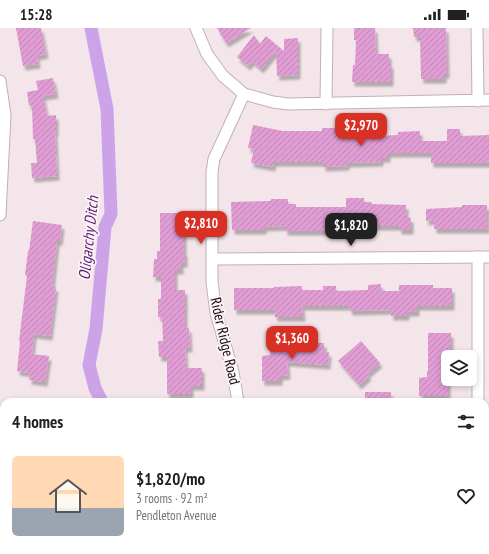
<!DOCTYPE html>
<html lang="en">
<head>
<meta charset="utf-8">
<style>
  :root { --surface:#fff; --page:#f6f6f6; --text:#202124; --muted:#757577; --accent:#d93025 }
  body { margin:0; font-family:"PT Sans Narrow",sans-serif; background:var(--page); color:var(--text); height:100vh; display:flex; flex-direction:column; font-size:15px; white-space:nowrap }
  * { box-sizing:border-box; margin:0 }
  p { font-size:13px; color:var(--muted) }
  .icon { flex:none; width:22px; height:22px; fill:none; stroke:currentColor; stroke-width:2; stroke-linecap:round; stroke-linejoin:round }
  .map { position:relative; flex:1; overflow:hidden }
  .sheet { position:absolute; left:0px; top:370px; width:489px; height:156px; display:flex; flex-direction:column; background:var(--surface); border-radius:12px 12px 0 0; box-shadow:0 2px 6px #0003 }
  .sheet>* { flex:none }
  .tools { position:absolute; left:441px; top:322px; display:grid; gap:8px }
  .tools a { display:grid; place-items:center; width:36px; height:36px; border-radius:6px; background:var(--surface); box-shadow:0 2px 6px #0003; font-size:20px }
  .price { position:absolute; translate:-50% -34px; padding:0 9px; border-radius:8px; background:var(--accent); color:#fff; font-size:13px; line-height:26px; filter:drop-shadow(0 1px 2px #0008) }
  .price::after { content:''; position:absolute; left:50%; top:24px; width:12px; height:9px; margin-left:-6px; background:inherit; clip-path:polygon(0 0,100% 0,50% 100%) }
  .price.active { background:#222; color:#fff }
  ul { padding:0; list-style:none }
  li { display:flex; align-items:center; gap:12px; height:100px; padding:0 12px }
  li span { display:grid; place-items:center; flex:none; width:112px; height:80px; border-radius:6px; color:#555 }
  li>.icon { margin-inline-start:auto }
  span .icon { width:48px; height:48px; fill:#fffc; stroke-width:1 }
  li b { font-size:17px }
  h2 { display:flex; justify-content:space-between; align-items:center; height:48px; padding:0 12px; font-size:17px }
  .status { display:flex; justify-content:space-between; align-items:center; height:28px; padding:0 20px; background:var(--surface); direction:ltr }
  .status svg { height:11px; fill:currentColor }
  .map>svg:first-child { display:block }
  .lines { fill:none; stroke-linecap:round; stroke-linejoin:round }
  .canal { stroke:#cca3e9; stroke-width:13 }
  .building { fill:url(#building-hatch); filter:url(#shadow) }
  .minor-casing { stroke:#bfb1b6; stroke-width:13 }
  .minor { stroke:#fff; stroke-width:11 }
  .labels { text-anchor:middle; stroke-width:3.5; stroke-linejoin:round; paint-order:stroke }
  .street-label { font-size:15px; fill:#130f10; stroke:#fff3f7 }
  .water-label { font-size:16px; font-style:italic; fill:#531f70; stroke:#fff3f7 }
</style>
</head>
<body>
<div class="status"><b>15:28</b><svg viewBox="0 0 49 12"><path d="M0 12V9h3v3zM5 12V6h3v6zM10 12V3h3v9zM15 12V0h3v12zM26 1h20v11H26zM47 4h2v5h-2z"/></svg></div>
<div class="map">
<svg width="489" height="526" viewBox="0 0 489 526">
  <defs>
    <pattern id="building-hatch" width="6" height="6" patternUnits="userSpaceOnUse"><rect width="6" height="6" fill="#e09dd4"/><path d="M-1 1l2-2M0 6l6-6M5 7l2-2" fill="none" stroke="#bf86b5"/></pattern>
    <filter id="shadow"><feDropShadow dx="2.5" dy="4.5" stdDeviation="1" flood-color="#0004"/></filter>
  </defs>
  <rect width="100%" height="100%" fill="#f4e5ea"/>
  <g class="lines">
    <g class="canal">
      <path d="M91 0 107 81 111 186 105 199 96 301 89 337 95 360 102 374"/>
      <path d="M67 526 73 522"/>
    </g>
  </g>
  <g class="building">
    <path d="M16 0H41L46 26 37 28 38 36 23 38Z"/>
    <path d="M217 0H251L226 15Z"/>
    <path d="M354 0H375L376 26H389V36H391V54H352L353 37H355L356 12H354Z"/>
    <path d="M413 0H446L447 46H444V51H421L420 9H414Z"/>
    <path d="M254 7 260 16 266 8 284 23V11L298 10V47L277 48 276 23 261 41 252 33 248 38 237 29Z"/>
    <path d="M53 50 56 66 43 68 47 88 56 87V104H55L57 148 32 150 31 135H37L35 111H33L32 77 29 78 27 64 38 62 36 53Z"/>
    <path d="M253 97 283 103H322V100H341V104L376 102V108L398 107V104L420 103V113H447V101H460V108L489 107V135H431V125H388V130H381V134L347 135V138L323 139V134H274L273 139 251 135 254 121 248 120Z"/>
    <path d="M346 170H364V174H371L372 176 406 177V190H411V202H399V198H372V200H356L355 198H335V203H285V198L264 199V202H232L231 174 271 173V171H288V176H296V179H346Z"/>
    <path d="M462 177H487V201H434V192L426 193V181L462 179Z"/>
    <path d="M160 185H184V224H185V235H181V242H175V262H185V300H189L190 320H185L186 340H202V358H191V366H167V329H159L158 313H163L162 289H158V271H161V249H153L154 231H157V223H160Z"/>
    <path d="M33 193 62 197 60 213H57L52 259H56L50 308 34 306 32 326 49 328 45 354 29 352 30 345 17 343 20 314 19 313 27 248 25 247 28 223H29Z"/>
    <path d="M381 256V263H399V257H433V260H452V278H417V284H407V288H391V282L350 283 349 278H302L303 289H275L274 282H234V260H274V259L302 258V262H323V258H336V263L368 262V257Z"/>
    <path d="M428 305H451V321H446V343H448V368H419V350L427 349V343H428Z"/>
    <path d="M361 313 380 335 367 346 369 348 359 357 338 333Z"/>
    <path d="M301 314 324 315V324H329L328 337 287 334 288 347 280 348V353H262V328L270 327V321H300Z"/>
    <rect x="365" y="364" width="26" height="10"/>
  </g>
  <g class="lines">
    <g class="minor-casing">
      <g id="minor">
        <path d="M196 0 207 26 223 48 244 66 273 74 288 76 489 72"/>
        <path d="M477 0 478 73"/>
        <path d="M0 53 5 87 0 187"/>
        <path d="M326 76 327 0"/>
        <path d="M213 231 489 229"/>
        <path d="M238 374 233 344 216 285 212 254V144L214 131 244 66"/>
        <path d="M478 374V229"/>
        <path d="M0 427 4 430"/>
        <path d="M240 522V526"/>
        <path d="M477 526V522"/>
      </g>
    </g>
    <use href="#minor" class="minor"/>
  </g>
  <g class="labels">
    <g class="street-label">
      <text transform="translate(225 313) rotate(77)" y="5">Rider Ridge Road</text>
    </g>
    <g class="water-label">
      <text transform="translate(88 210) rotate(-84)" y="6">Oligarchy Ditch</text>
    </g>
  </g>
</svg>
<div class="tools">
<a><svg class="icon" aria-label="layers" viewBox="0 0 24 24"><path d="M12 4l9 5-9 5-9-5zM3 14l9 5 9-5"/></svg></a>
</div>
<b class="price" style="left:361px;top:119px">$2,970</b>
<b class="price" style="left:201px;top:217px">$2,810</b>
<b class="price active" style="left:351px;top:219px">$1,820</b>
<b class="price" style="left:292px;top:332px">$1,360</b>
<section class="sheet">
<h2>4 homes<svg class="icon" aria-label="filters" viewBox="0 0 24 24"><path d="M4 7h16M4 17h16"/><circle cx="9" cy="7" r="2"/><circle cx="15" cy="17" r="2"/></svg></h2>
<ul>
<li><span style="background:linear-gradient(#ffd9b3 65%,#9aa5b1 0)"><svg class="icon" aria-label="home" viewBox="0 0 24 24"><path d="M3 11l9-7 9 7M6 9v11h12V9"/></svg></span><div><b>$1,820/mo</b><p>3 rooms · 92 m²</p><p>Pendleton Avenue</p></div><svg class="icon" aria-label="heart" viewBox="0 0 24 24"><path d="M12 20l-8-8c-3-5 5-10 8-4 3-6 11-1 8 4z"/></svg></li>
</ul>
</section>
</div>
</body>
</html>
